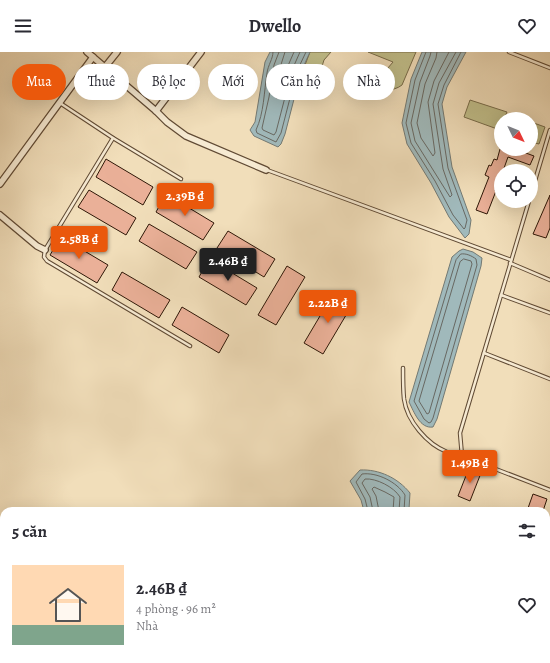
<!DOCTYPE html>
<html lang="vi">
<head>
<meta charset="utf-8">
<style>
  :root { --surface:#fff; --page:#f7f7f7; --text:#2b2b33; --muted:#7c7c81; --accent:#ea580c }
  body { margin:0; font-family:Alegreya,serif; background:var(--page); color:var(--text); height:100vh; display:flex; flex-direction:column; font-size:15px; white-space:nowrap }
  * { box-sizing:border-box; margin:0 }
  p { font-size:13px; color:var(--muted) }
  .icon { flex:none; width:22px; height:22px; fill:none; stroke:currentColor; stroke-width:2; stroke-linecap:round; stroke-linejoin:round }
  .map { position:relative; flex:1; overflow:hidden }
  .drawer { position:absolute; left:0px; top:455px; width:550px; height:156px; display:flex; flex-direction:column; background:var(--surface); border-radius:12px 12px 0 0; box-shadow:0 4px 16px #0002 }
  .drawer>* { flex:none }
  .top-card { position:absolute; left:12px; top:12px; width:526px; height:36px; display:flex; gap:8px }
  .needle { width:26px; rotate:133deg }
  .tools { position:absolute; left:494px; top:60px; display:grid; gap:8px }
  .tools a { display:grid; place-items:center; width:44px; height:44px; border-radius:50%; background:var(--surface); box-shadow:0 4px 16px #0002; font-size:20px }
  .price { position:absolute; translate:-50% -34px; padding:0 9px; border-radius:4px; background:var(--accent); color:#fff; font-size:13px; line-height:26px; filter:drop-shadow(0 1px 2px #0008) }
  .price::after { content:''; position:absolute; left:50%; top:24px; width:12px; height:9px; margin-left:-6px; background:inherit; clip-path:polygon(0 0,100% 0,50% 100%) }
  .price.active { background:#222; color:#fff }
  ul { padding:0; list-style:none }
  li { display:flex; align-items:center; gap:12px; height:100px; padding:0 12px }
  li span { display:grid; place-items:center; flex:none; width:112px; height:80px; border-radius:0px; color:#555 }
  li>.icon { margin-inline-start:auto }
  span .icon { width:48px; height:48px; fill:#fffc; stroke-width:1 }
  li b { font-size:17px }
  h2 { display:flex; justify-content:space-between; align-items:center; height:48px; padding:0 12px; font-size:17px }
  .tag { padding:0 14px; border-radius:18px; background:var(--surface); box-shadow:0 4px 16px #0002; font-size:14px; line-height:36px }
  .tag.active { background:var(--accent); color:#fff }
  header { display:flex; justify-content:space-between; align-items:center; height:52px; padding:0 12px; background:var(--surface); font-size:18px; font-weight:700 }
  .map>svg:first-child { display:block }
  .green { fill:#c1bf8b; stroke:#786c4a }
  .water { fill:#a0b9bb; stroke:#737973 }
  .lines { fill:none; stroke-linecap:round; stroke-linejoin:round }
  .shore { stroke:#686862; stroke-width:1 }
  .building { fill:#eab098; stroke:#2f1808 }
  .lane-casing { stroke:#604a34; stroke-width:4.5 }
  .street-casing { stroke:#604a34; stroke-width:8 }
  .lane { stroke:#f6ead2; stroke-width:2.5 }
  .street { stroke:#f6ead2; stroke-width:5.5 }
</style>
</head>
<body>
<header><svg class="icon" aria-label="menu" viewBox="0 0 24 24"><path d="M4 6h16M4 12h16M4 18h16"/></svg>Dwello<svg class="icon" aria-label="heart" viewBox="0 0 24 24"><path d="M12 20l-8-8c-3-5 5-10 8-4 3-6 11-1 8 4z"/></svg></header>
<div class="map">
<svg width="550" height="611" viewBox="0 0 550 611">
  <rect width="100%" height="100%" fill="#f1deba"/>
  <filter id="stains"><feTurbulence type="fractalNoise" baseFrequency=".005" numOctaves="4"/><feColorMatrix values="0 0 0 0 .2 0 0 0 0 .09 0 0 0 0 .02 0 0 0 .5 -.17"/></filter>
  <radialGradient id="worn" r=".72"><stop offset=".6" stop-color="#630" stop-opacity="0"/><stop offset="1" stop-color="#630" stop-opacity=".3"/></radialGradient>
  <g class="green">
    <path d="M310 0H331L324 8 318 27 314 30 307 31 300 26Z"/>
    <path d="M368 0H416L402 33C393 40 380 39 371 33L382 23 393 10Z"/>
    <path d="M470 48 507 60 504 67H501L500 78 464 65Z"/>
    <path d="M531 70 545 75 539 92 531 90Z"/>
  </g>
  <g class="water">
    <path d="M270 0H310L301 20 285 82 281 92 278 95 254 84 250 78 255 70 265 10Z"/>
    <path d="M422 0H466L447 35 442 52 452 115 471 168 469 182 465 186 449 165 431 131 407 92 402 71 411 27Z"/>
    <path d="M463 197 473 200 482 206 481 214 437 367 433 375C420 377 414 360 409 350L452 205 459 199Z"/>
    <path d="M360 418C379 417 398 426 410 441L409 457 407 459H364L361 448 350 429Z"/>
    <path d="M4 519V556L0 552V528Z"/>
    <path d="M546 551H550V601L546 598Z"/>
  </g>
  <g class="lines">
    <g class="shore">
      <path d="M273 0C273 7 268 13 267 21 264 40 264 61 256 78L257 81 276 90 281 81 297 19 306 0"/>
      <path d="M279 0 274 13 269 45 262 76 263 78 274 83 276 80 292 18 300 0"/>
      <path d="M285 0 278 22 276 45 277 47 279 45 287 16 294 0"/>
      <path d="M426 0 415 28 406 71 411 91 435 129 453 163 464 177 465 176 467 168 448 116 438 52 444 33 461 0"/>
      <path d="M431 0 430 4 420 30 411 71 415 89 450 145 452 143 443 117 433 52 439 31 456 0"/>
      <path d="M437 0 436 6 425 32 417 71 421 86 433 104 435 101 428 50 434 29 449 0"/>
      <path d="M461 202C466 201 472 204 476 207L477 213 433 366 431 370 429 371 424 367 414 349 456 208Z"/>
      <path d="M464 207 471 209 472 212 429 361 427 362 419 349 460 210Z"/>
      <path d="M368 459 365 447 356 430 362 422C377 420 397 430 405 443L404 459"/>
      <path d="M373 459 370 445 362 431 365 427C376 426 394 435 400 445L399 459"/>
      <path d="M379 459 376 444 372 437 374 435 385 440 394 445 393 459"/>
    </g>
  </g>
  <g class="building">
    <path d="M500 97H515L534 104 530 113 508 105 503 119H501V123L495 139H496L487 162 476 158 489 125 485 123 489 113 491 114 494 107 497 108Z"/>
    <path d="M106 107 153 135 143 153 96 125Z"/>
    <path d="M89 138 136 166 126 183 78 155Z"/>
    <path d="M166 142 214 171 203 188 156 160Z"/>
    <path d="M550 143V176L546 186 533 182Z"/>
    <path d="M149 172 197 200 186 217 139 189Z"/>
    <path d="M228 179 275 207 264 225 217 196Z"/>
    <path d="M61 185 108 213 97 231 50 203Z"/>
    <path d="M209 207 257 236 246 253 199 225Z"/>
    <path d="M287 214 305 225 276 273 258 263Z"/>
    <path d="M122 220 170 248 159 266 112 238Z"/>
    <path d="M333 242 352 253 323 302 304 291Z"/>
    <path d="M182 255 229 283 219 301 172 273Z"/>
    <path d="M469 416 481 421 470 449 458 444Z"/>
    <path d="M533 442 547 447 543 459H527Z"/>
  </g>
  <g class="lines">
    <g class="lane-casing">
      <g id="lane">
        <path d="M509 0 550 16"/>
        <path d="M60 51 113 86 181 127"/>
        <path d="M113 86 45 198 44 205 47 209 190 294"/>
        <path d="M267 118 511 208"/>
        <path d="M531 142 550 78"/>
        <path d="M510 211 550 228"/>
        <path d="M501 243 550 261"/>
        <path d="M484 301 550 327"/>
        <path d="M403 316C403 326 403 337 404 347 407 369 427 392 447 400 452 402 457 403 462 404L550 438"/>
        <path d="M462 404 460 381 529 149"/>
      </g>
    </g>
    <g class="street-casing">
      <g id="street">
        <path d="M87 0 156 59 167 70 186 84 266 118"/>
        <path d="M105 15 117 0"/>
        <path d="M156 59 201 0"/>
        <path d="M0 132 93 5"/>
        <path d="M0 163 37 194 45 198"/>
        <path d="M0 477 4 480"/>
        <path d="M526 607 538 611"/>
        <path d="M3 611 6 607"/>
      </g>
    </g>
    <use href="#lane" class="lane"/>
    <use href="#street" class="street"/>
  </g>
  <rect width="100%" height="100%" filter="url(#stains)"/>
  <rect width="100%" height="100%" fill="url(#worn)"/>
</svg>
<div class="tools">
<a><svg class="needle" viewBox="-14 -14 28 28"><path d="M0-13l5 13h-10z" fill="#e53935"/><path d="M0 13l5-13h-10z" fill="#7c7c81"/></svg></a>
<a><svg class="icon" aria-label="locate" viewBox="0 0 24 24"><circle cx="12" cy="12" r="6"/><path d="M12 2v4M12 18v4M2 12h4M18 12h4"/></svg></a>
</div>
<b class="price" style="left:185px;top:165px">2.39B ₫</b>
<b class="price" style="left:79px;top:208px">2.58B ₫</b>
<b class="price active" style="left:228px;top:230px">2.46B ₫</b>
<b class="price" style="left:328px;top:272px">2.22B ₫</b>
<b class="price" style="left:470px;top:432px">1.49B ₫</b>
<div class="top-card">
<a class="tag active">Mua</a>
<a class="tag">Thuê</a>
<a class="tag">Bộ lọc</a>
<a class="tag">Mới</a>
<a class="tag">Căn hộ</a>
<a class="tag">Nhà</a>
</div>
<section class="drawer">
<h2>5 căn<svg class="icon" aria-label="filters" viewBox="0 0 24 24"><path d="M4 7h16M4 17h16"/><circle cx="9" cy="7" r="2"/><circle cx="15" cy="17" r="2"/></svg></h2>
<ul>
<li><span style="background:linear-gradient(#ffd9b3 75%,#7fa58c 0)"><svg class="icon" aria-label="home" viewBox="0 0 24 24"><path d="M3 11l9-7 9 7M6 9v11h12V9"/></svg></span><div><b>2.46B ₫</b><p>4 phòng · 96 m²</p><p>Nhà</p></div><svg class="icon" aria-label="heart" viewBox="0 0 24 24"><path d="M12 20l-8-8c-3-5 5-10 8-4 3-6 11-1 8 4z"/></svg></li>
</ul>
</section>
</div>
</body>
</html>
